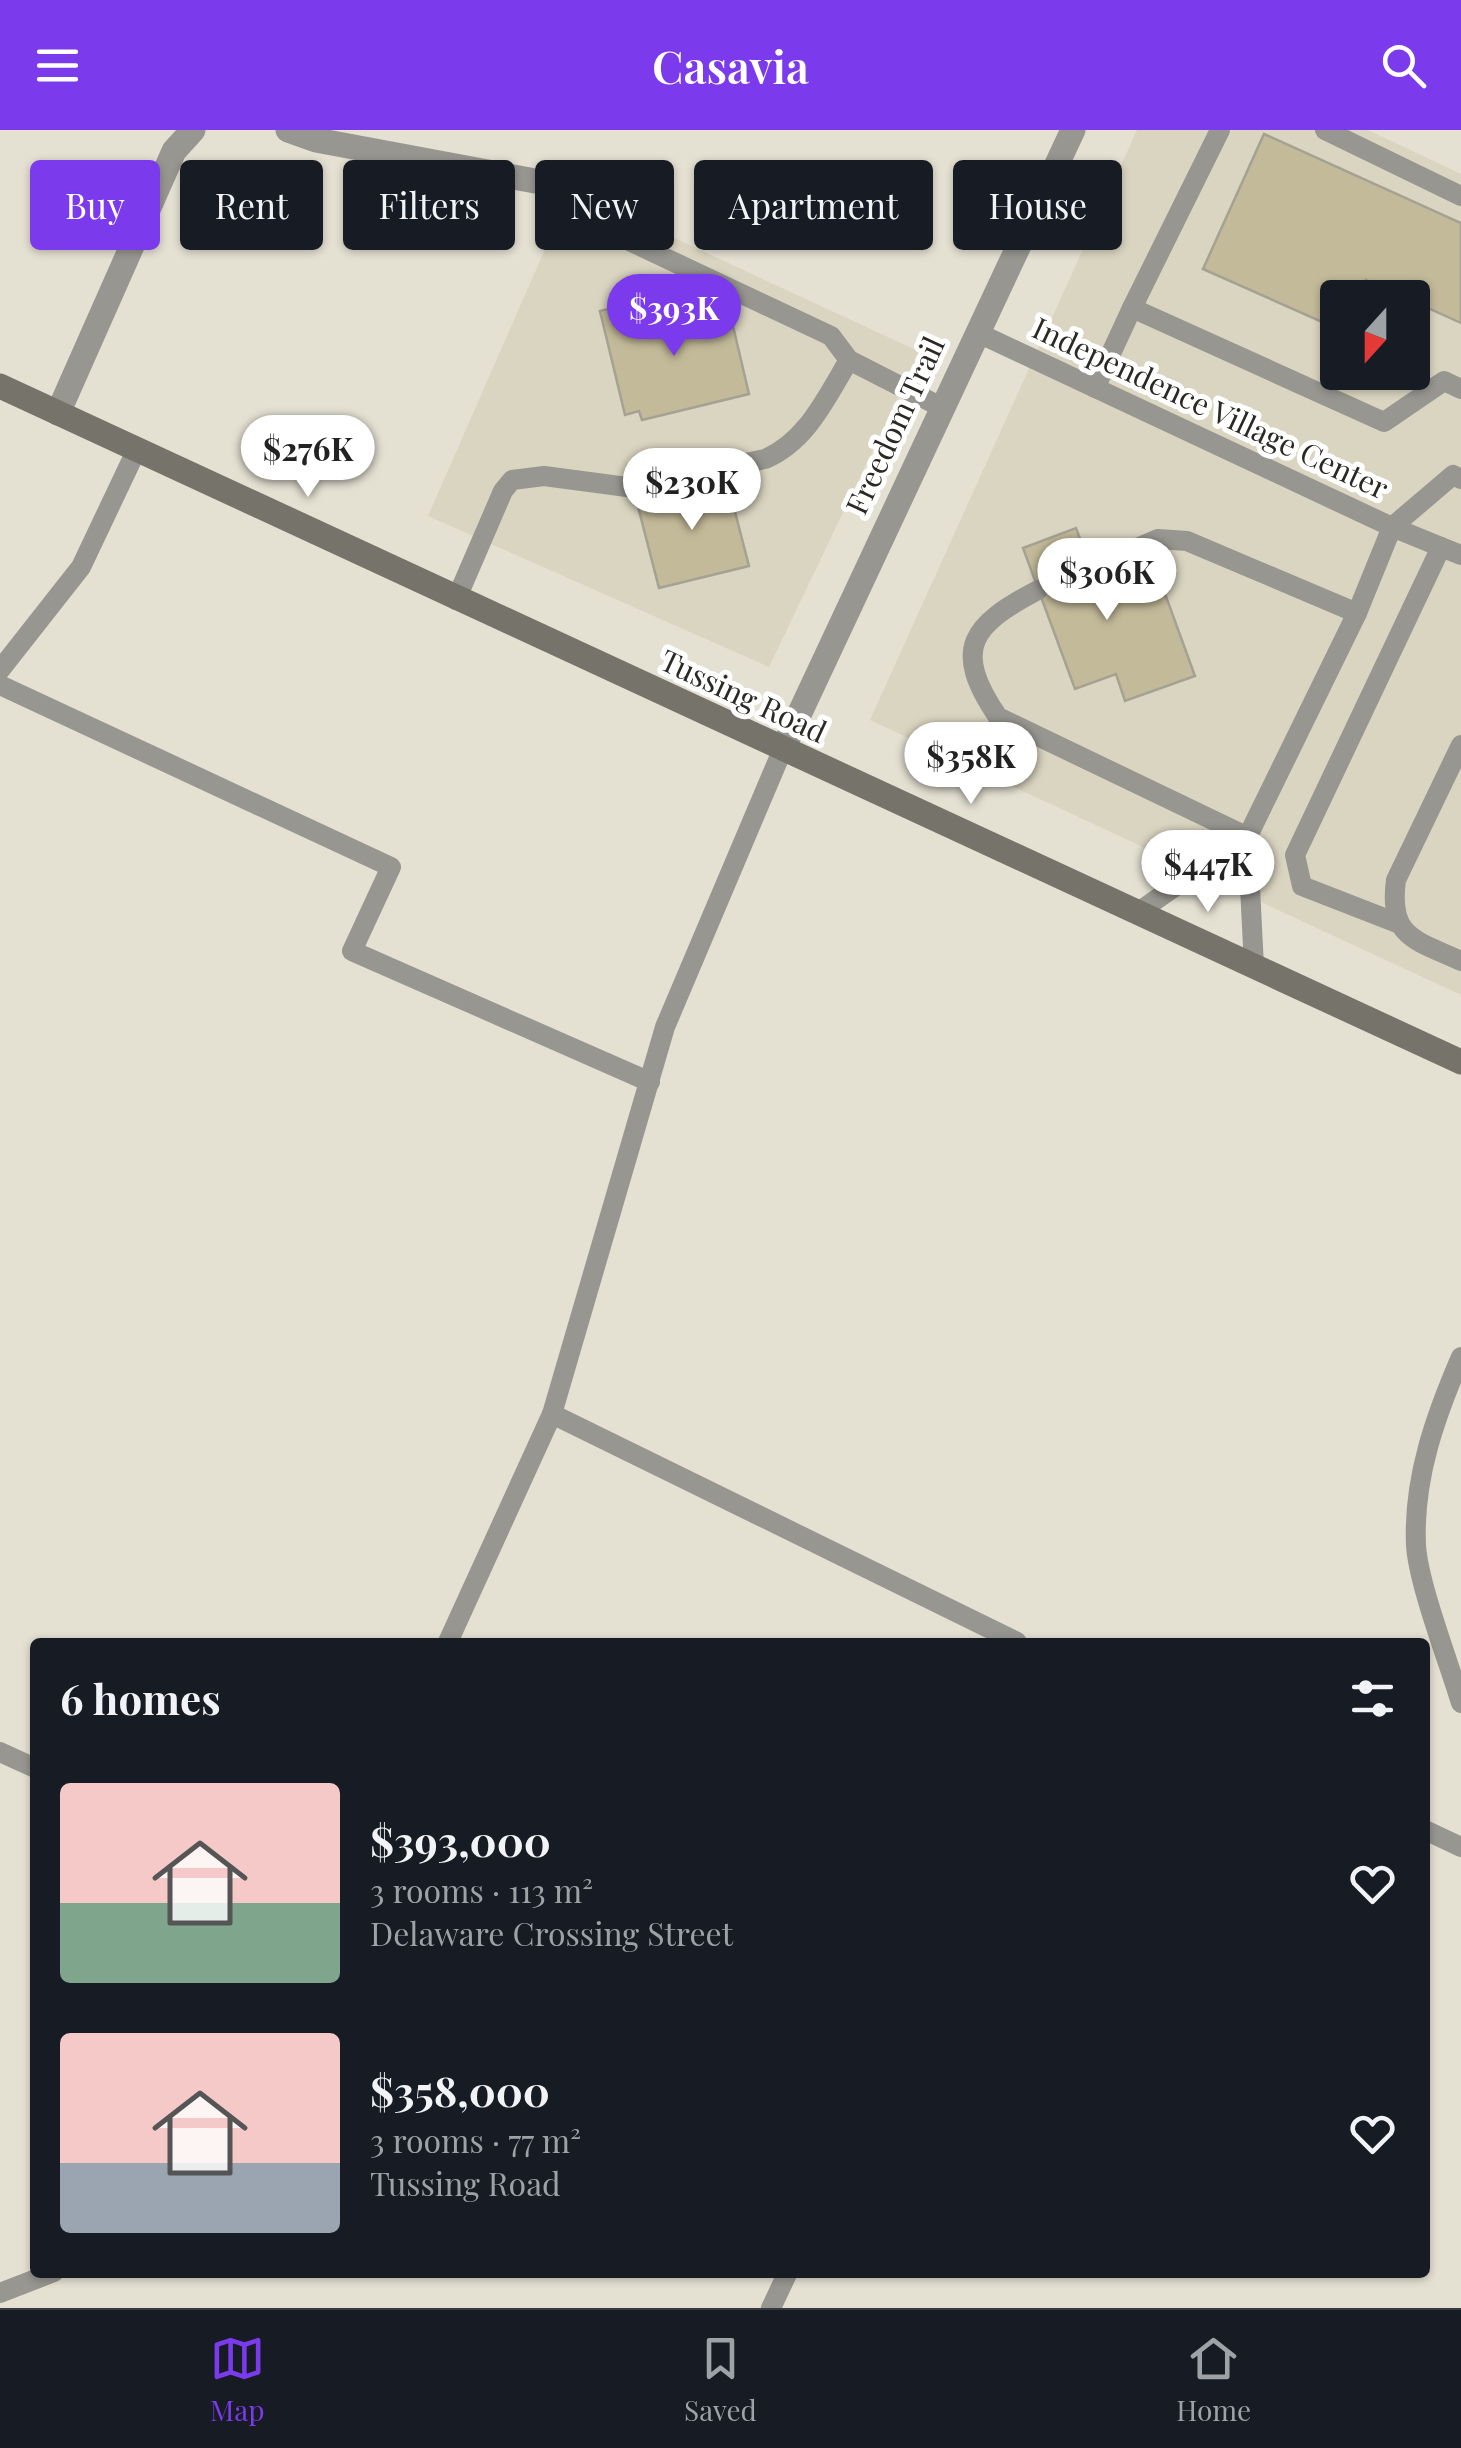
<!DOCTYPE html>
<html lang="en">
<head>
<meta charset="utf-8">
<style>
  :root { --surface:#171b24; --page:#20242c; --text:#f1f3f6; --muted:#9ea1a6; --line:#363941; --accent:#7c3aed }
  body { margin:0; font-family:"Playfair Display",serif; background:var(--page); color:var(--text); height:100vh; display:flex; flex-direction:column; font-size:38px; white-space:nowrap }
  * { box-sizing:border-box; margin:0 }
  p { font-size:32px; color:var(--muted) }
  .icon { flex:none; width:55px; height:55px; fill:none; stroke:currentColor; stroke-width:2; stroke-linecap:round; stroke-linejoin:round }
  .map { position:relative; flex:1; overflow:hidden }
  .sheet { position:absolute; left:30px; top:1508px; width:1400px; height:640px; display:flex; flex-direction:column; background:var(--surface); border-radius:10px; box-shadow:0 2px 8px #0004 }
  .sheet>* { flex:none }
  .hud { position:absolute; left:30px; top:30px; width:1402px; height:90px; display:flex; gap:20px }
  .needle { width:65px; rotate:201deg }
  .fabs { position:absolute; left:1320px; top:150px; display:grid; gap:20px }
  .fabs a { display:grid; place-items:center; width:110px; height:110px; border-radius:10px; background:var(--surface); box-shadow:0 2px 8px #0004; font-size:50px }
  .price { position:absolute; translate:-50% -85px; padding:0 22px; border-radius:35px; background:#fff; color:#222; font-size:32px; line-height:65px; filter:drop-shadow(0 2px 5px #0008) }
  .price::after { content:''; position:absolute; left:50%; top:60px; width:30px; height:22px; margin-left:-15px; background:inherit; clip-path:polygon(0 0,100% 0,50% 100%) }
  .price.current { background:var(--accent); color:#fff }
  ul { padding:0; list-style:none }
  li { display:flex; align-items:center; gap:30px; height:250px; padding:0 30px }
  li span { display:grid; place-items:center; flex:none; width:280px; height:200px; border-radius:10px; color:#555 }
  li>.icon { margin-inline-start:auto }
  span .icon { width:120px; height:120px; fill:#fffc; stroke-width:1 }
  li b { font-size:42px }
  h2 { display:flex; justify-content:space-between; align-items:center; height:120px; padding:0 30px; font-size:42px }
  .chip { padding:0 35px; border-radius:10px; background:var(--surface); box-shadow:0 2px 8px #0004; font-size:35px; line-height:90px }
  .chip.current { background:var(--accent); color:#fff }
  header { display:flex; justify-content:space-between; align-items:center; height:130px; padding:0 30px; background:var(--accent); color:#fff; font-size:45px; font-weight:600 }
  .tab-bar { display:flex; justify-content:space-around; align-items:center; height:140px; border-top:2px solid var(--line); background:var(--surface); font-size:28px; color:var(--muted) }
  .tab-bar a { display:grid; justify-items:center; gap:5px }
  .tab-bar .current { color:var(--accent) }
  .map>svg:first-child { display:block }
  .built { fill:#dad5c0; fill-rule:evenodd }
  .building { fill:#c3ba99; stroke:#a5a193; stroke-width:2.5 }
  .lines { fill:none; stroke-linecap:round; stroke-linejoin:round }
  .service { stroke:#989690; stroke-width:20 }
  .minor { stroke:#989690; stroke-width:25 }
  .secondary { stroke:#75736a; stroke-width:25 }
  .labels { text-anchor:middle; stroke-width:10; stroke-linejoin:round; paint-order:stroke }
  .street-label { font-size:30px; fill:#2a2923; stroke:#fff }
</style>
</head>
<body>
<header><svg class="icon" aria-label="menu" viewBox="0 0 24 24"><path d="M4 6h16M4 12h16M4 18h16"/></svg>Casavia<svg class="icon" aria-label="search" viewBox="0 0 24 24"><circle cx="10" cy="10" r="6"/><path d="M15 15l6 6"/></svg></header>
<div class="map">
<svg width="1461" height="2178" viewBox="0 0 1461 2178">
  <rect width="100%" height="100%" fill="#e4e0d2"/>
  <g class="built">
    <path d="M1137 0H1368L1461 44V865L870 590ZM1338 168H1412V242H1338Z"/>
    <path d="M571 60 920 222 769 537 428 386Z"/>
  </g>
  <g class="building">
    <path d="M1264 4 1461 93V193L1366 150 1358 168H1338V199L1203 139Z"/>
    <path d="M713 167 721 199 733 196 749 264 642 290 639 281 625 285 600 181 622 176 625 189Z"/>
    <path d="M726 347 749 436 659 458 636 369Z"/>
    <path d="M1076 398 1103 470 1160 450 1195 546 1125 571 1116 544 1075 559 1023 418Z"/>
  </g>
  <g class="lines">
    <g class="service">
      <path d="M1325 0 1461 66"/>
      <path d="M625 109 831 206 849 230 941 277"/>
      <path d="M1132 178 1220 0"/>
      <path d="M976 202 1392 397 1453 345 1461 349"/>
      <path d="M1095 258 1132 178 1384 292 1444 251 1461 259"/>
      <path d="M1091 438 1158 409 1187 411 1357 483"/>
      <path d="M1038 460C972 495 951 518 998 587L1248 707"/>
      <path d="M456 470 503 361 512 350 544 346 627 357 765 329C807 311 826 268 849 230"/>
      <path d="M0 540 81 437 136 321"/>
      <path d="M0 555 391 737 352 821 650 952"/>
      <path d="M1461 615 1396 750C1388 808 1416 810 1461 831"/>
      <path d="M1244 714 1248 717 1254 837"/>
      <path d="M1137 783 1223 723 1244 714 1357 483 1392 397 1441 417"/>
      <path d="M1397 793 1302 756 1295 725 1441 417 1461 425"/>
      <path d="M1461 1227C1435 1287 1413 1349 1416 1415 1418 1453 1449 1533 1461 1573"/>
      <path d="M552 1284 665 897 782 621"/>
      <path d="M448 1512 552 1284 1017 1512"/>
      <path d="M0 1622 35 1638"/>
      <path d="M1425 1700 1461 1717"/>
      <path d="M0 2163 54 2142"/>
      <path d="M771 2178 788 2142"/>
    </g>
    <g class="minor">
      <path d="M288 0 316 10 535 51"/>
      <path d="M58 283 174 21 193 0"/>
      <path d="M782 621 1073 0"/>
    </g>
    <path class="secondary" d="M0 256 1461 932"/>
  </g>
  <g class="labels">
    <g class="street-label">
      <text transform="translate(1210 279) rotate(25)" y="10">Independence Village Center</text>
      <text transform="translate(896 296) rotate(-65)" y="10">Freedom Trail</text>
      <text transform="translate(743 567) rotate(25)" y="10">Tussing Road</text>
    </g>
  </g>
</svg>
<div class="fabs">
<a><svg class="needle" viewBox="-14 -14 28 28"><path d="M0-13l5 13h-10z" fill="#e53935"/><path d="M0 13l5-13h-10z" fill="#9ea1a6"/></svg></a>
</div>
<b class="price current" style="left:674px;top:229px">$393K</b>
<b class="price" style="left:308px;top:370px">$276K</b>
<b class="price" style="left:692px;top:403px">$230K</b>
<b class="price" style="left:1107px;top:493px">$306K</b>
<b class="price" style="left:971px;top:677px">$358K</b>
<b class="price" style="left:1208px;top:785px">$447K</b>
<div class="hud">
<a class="chip current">Buy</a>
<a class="chip">Rent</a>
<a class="chip">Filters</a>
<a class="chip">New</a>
<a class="chip">Apartment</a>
<a class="chip">House</a>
</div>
<section class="sheet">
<h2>6 homes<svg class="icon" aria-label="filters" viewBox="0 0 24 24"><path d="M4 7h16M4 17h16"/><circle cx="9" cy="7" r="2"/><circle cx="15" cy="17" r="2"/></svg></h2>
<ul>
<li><span style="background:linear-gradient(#f6c9c9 60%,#7fa58c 0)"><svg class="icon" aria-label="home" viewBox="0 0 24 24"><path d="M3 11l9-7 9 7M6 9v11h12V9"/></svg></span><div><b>$393,000</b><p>3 rooms · 113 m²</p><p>Delaware Crossing Street</p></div><svg class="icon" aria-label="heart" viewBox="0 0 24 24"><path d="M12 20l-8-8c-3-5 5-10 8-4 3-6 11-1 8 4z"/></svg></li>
<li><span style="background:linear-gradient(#f6c9c9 65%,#9aa5b1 0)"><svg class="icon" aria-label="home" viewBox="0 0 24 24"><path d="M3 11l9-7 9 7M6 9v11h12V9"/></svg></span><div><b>$358,000</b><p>3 rooms · 77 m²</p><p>Tussing Road</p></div><svg class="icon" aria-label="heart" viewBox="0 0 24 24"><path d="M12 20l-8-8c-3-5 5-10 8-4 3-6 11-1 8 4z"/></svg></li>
</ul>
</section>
</div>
<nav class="tab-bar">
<a class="current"><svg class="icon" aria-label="map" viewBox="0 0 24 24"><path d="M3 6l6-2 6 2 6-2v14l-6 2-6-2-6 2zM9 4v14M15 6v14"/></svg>Map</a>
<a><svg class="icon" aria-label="saved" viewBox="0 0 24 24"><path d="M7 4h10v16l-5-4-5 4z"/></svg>Saved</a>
<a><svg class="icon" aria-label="home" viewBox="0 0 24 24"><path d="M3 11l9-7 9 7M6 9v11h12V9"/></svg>Home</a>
</nav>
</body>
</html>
